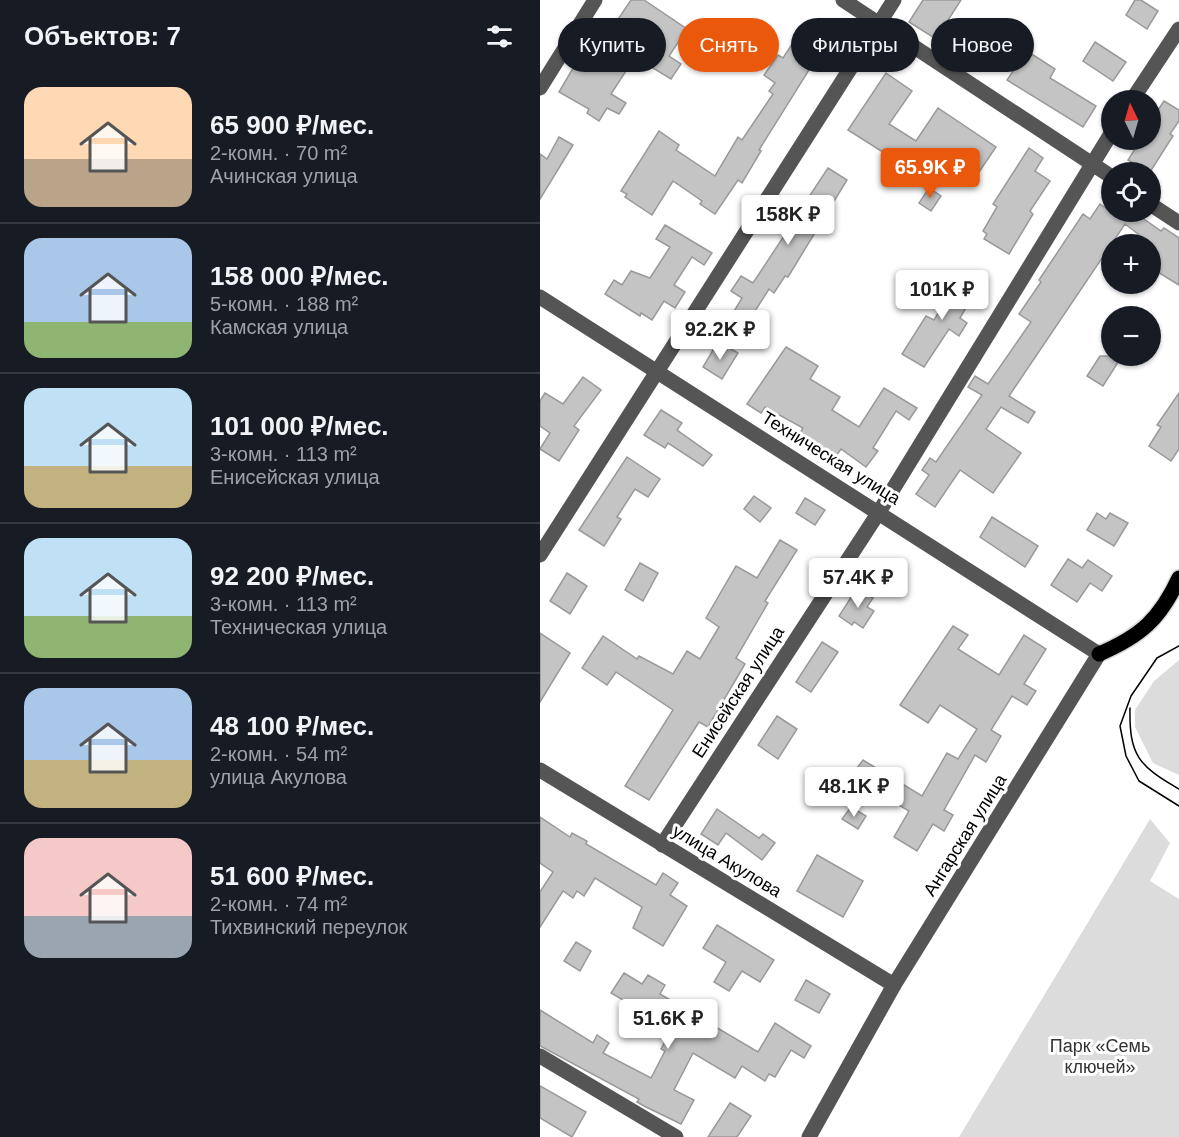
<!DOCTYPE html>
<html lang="ru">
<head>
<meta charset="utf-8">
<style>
  :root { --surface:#171b24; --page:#242831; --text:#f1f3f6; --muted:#9ea1a6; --line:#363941; --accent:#ea580c }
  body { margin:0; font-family:Arial,sans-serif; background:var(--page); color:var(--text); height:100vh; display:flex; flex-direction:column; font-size:22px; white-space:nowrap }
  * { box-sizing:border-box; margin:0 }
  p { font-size:20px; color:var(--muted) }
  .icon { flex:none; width:33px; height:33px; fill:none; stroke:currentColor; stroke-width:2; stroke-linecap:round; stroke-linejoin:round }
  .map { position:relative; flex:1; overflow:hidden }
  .side { display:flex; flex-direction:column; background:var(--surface); width:540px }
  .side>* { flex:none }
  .banner { position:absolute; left:18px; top:18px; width:531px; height:54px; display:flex; gap:12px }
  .needle { width:39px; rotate:355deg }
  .controls { position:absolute; left:561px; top:90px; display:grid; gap:12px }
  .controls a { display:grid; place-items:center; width:60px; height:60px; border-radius:50%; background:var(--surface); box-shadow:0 2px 4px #0004; font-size:30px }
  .price { position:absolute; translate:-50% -51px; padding:0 14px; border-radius:6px; background:#fff; color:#222; font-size:20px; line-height:39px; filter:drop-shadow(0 2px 3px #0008) }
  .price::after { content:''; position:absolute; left:50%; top:36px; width:18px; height:14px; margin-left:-9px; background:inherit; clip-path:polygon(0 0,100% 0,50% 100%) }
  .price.current { background:var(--accent); color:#fff }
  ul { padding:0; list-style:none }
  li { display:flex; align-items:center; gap:18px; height:150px; padding:0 24px }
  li+li { border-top:2px solid var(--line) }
  li span { display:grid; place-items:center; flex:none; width:168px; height:120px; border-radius:18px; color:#555 }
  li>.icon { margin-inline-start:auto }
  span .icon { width:72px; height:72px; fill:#fffc; stroke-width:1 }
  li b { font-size:26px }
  h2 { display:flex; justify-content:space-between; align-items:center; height:72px; padding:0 24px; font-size:26px }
  .pill { padding:0 21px; border-radius:27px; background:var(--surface); box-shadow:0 2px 4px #0004; font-size:21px; line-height:54px }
  .pill.current { background:var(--accent); color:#fff }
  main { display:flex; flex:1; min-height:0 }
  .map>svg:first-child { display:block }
  .green { fill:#dcdcdc }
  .building { fill:#c4c4c4; stroke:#999; stroke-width:1.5 }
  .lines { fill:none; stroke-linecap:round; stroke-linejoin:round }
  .major-casing { stroke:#dbdbdb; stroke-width:18 }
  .minor { stroke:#555; stroke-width:15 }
  .major { stroke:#000; stroke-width:15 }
  .tram { stroke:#000; stroke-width:1.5 }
  .labels { text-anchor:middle; stroke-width:6; stroke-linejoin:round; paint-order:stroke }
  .street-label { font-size:18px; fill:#000; stroke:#fff }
  .park-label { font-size:18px; fill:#333; stroke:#fff }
</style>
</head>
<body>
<main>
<section class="side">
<h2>Объектов: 7<svg class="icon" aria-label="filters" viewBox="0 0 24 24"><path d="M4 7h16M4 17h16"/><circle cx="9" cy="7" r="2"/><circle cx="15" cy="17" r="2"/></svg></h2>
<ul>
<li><span style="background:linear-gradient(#ffd9b3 60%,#b9a48a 0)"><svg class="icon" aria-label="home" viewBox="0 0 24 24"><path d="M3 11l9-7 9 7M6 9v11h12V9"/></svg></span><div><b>65 900 ₽/мес.</b><p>2-комн. · 70 m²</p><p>Ачинская улица</p></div></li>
<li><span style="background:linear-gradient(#a9c7e8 70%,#8fb573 0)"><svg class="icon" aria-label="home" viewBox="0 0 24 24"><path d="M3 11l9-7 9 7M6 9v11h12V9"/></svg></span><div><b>158 000 ₽/мес.</b><p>5-комн. · 188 m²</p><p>Камская улица</p></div></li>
<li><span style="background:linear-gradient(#bfe0f5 65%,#c2b280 0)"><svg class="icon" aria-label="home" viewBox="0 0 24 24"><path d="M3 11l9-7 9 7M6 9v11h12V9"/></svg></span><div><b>101 000 ₽/мес.</b><p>3-комн. · 113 m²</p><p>Енисейская улица</p></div></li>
<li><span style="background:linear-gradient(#bfe0f5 65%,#8fb573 0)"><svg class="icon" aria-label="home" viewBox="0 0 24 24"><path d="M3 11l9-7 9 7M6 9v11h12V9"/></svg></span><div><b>92 200 ₽/мес.</b><p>3-комн. · 113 m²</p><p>Техническая улица</p></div></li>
<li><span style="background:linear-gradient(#a9c7e8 60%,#c2b280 0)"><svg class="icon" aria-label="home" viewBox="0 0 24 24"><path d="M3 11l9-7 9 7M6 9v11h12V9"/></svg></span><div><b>48 100 ₽/мес.</b><p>2-комн. · 54 m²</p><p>улица Акулова</p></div></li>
<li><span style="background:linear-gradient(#f6c9c9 65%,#9aa5b1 0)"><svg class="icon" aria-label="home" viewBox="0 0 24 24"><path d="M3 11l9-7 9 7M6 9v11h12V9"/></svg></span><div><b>51 600 ₽/мес.</b><p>2-комн. · 74 m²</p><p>Тихвинский переулок</p></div></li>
</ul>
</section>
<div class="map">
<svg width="639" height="1137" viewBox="0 0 639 1137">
  <rect width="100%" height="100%" fill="#fff"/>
  <g class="green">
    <path d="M639 660V775L613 763 595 727V710L614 681Z"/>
    <path d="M610 819 630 843 610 881 639 899V1137H419Z"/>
  </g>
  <g class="building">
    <path d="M91 0H104L147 29 129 56 141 64 131 79 95 57 71 94 86 103 79 114 67 108 59 121 47 113 49 109 19 92 39 58 48 64Z"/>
    <path d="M383 0H421L396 39 369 22Z"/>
    <path d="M595 0H601L618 11 607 29 586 15Z"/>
    <path d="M266 23 289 38 219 150 221 151 202 183 198 180 175 214 160 204 162 201 133 181 112 215 85 197 87 194 81 191 119 131 139 145 136 150 175 176 198 137 202 140 233 94 229 91 235 83 224 75 238 55 243 58Z"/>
    <path d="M555 42 586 62 573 81 543 61Z"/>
    <path d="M487 51 515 69 510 78 556 106 543 127 467 80Z"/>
    <path d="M346 73 372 91 349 124 376 141 398 108 456 147 435 178 417 166 405 184 364 157 360 163 308 130Z"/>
    <path d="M624 101 639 110V121L630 134 633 136 610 172H607L588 160 595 149 580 140H610V122Z"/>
    <path d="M19 137 33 145 0 199V154L7 159Z"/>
    <path d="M489 148 503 158 495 171 510 181 490 211 493 214 469 254 444 239 447 234 443 231 457 207 453 204Z"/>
    <path d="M288 168 307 180 248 277 245 276 234 293 229 289 205 327 190 318 202 298 191 291 201 276 213 283 246 233 234 225 246 207 257 215Z"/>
    <path d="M389 188 401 196 391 211 379 203Z"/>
    <path d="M560 204 581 218 587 212H594L621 231 624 228 639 238V285L616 271 619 265 610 260V243L585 224 469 396 495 412 488 423 461 407 446 429 481 453 453 493 420 470 395 507 376 494 389 475 382 470 390 458 396 462 442 395 428 387 435 376 448 384 491 322 479 314 501 282 499 280 543 214 550 219Z"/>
    <path d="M125 225 172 253 164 265 152 257 134 285 145 292 135 308 124 301 112 320 101 313 100 316 65 294 74 280 82 285 91 271 110 278 130 247 116 239Z"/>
    <path d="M418 272 440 284 420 318 427 323 419 336 409 329 384 367 362 354 386 316 394 320 409 295 406 293Z"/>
    <path d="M176 345 183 349 186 346 198 353 182 379 163 367Z"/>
    <path d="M246 347 278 366 270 379 300 397 292 410 319 427 344 388 377 408 369 420 356 411 333 448 338 451 326 467 301 449 293 460 257 438 263 428 225 407 221 413 207 404Z"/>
    <path d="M560 356H582L563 386 547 376Z"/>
    <path d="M43 377 61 390 34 426 39 430 19 461 0 449 10 433 0 426V401L5 393 23 404Z"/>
    <path d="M639 393V449L631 461 609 446 621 427 617 425Z"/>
    <path d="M121 410 142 423 137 430 172 455 163 466 128 443 125 448 104 435Z"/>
    <path d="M87 457 120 479 108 497 95 489 77 517 81 519 64 546 39 530Z"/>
    <path d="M214 496 231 508 220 522 204 509Z"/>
    <path d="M265 498 285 510 275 525 256 513Z"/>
    <path d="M557 513 566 519 570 513 588 523 574 546 547 530Z"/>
    <path d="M452 517 498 546 485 567 440 537Z"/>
    <path d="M240 540 257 550 225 601 228 603 196 658 205 664 168 727 159 722 109 800 85 786 133 710 76 672 67 685 42 668 63 636 97 659 99 656 133 674 147 651 160 659 179 627 166 618 196 566 217 578Z"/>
    <path d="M528 559 542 568 548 560 572 576 562 591 550 583 537 602 511 585Z"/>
    <path d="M100 563 118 573 103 601 85 590Z"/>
    <path d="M27 573 47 586 30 614 10 601Z"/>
    <path d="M317 588 333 598 327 607 334 611 323 628 314 622 312 625 299 616Z"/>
    <path d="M413 626 428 635 418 649 459 675 484 635 506 649 484 684 496 691 487 705 472 696 451 730 461 736 446 762 435 755 404 810 413 815 404 831 393 824 377 851 354 837 369 811 311 776 323 760 382 796 407 753 418 759 437 729 400 705 388 723 360 705Z"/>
    <path d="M0 633 30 653 0 702Z"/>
    <path d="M282 642 298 652 271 692 256 682Z"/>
    <path d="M237 716 257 729 238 759 218 745Z"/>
    <path d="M311 807 326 816 318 829 302 819Z"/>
    <path d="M177 809 219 838 223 834 235 843 222 860 186 833 178 845 161 834Z"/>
    <path d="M0 817 30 837 32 833 47 841 46 844 116 885 123 873 138 883 130 895 147 906 123 946 93 928 102 907 55 878 44 896 37 891 33 898 23 891 0 927V892L13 872 0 863Z"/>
    <path d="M277 855 323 881 303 917 257 891Z"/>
    <path d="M177 925 234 960 220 982 202 971 189 991 174 982 186 962 163 948Z"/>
    <path d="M36 942 51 951 40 971 24 961Z"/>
    <path d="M84 973 102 984 108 975 125 985 120 994 218 1052 235 1023 271 1046 264 1058 251 1050 235 1077 229 1074 225 1081 202 1066 195 1078 153 1053 134 1090 154 1100 141 1124 104 1106 97 1102 99 1099 0 1046V1010L53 1043 57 1035 69 1043 63 1053 111 1078 125 1051 121 1049 128 1036 125 1034 129 1027 71 993Z"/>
    <path d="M266 980 290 994 279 1013 255 1000Z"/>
    <path d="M0 1086 46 1112 32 1137 0 1118Z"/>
    <path d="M190 1103 211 1116 197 1137H168Z"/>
  </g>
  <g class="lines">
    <g class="major-casing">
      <path id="major" d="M559 654C601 636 620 619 639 578"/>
    </g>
    <g class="minor">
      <path d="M303 0 572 177"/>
      <path d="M0 88 55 0"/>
      <path d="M592 100 639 29"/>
      <path d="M610 204 639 223"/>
      <path d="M0 297 559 654 354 985 269 1137"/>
      <path d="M0 555 354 0"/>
      <path d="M0 770 354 985"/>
      <path d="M122 845 339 512 572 132"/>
      <path d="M0 1056 136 1137"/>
    </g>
    <use href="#major" class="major"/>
    <g class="tram">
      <path d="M639 646 617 658 591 696 580 726 586 756 599 781 639 806"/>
      <path d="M590 708C589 756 599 766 639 789"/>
    </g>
  </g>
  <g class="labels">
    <g class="street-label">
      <text transform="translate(291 458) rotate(32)" y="6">Техническая улица</text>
      <text transform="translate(198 692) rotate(-57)" y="6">Енисейская улица</text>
      <text transform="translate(425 835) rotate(-58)" y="6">Ангарская улица</text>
      <text transform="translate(187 861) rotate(31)" y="6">улица Акулова</text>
    </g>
    <g class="park-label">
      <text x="560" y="1052">Парк «Семь<tspan x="560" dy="21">ключей»</tspan></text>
    </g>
  </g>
</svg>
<div class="controls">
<a><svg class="needle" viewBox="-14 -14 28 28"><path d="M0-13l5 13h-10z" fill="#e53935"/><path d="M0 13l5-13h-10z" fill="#9ea1a6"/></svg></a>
<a><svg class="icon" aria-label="locate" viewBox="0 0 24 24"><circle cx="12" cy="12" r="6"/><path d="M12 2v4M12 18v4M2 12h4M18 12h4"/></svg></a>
<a>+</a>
<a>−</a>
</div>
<b class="price current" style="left:390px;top:199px">65.9K ₽</b>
<b class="price" style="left:248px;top:246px">158K ₽</b>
<b class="price" style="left:402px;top:321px">101K ₽</b>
<b class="price" style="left:180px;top:361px">92.2K ₽</b>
<b class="price" style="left:318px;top:609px">57.4K ₽</b>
<b class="price" style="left:314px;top:818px">48.1K ₽</b>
<b class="price" style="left:128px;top:1050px">51.6K ₽</b>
<div class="banner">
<a class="pill">Купить</a>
<a class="pill current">Снять</a>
<a class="pill">Фильтры</a>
<a class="pill">Новое</a>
</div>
</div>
</main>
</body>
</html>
